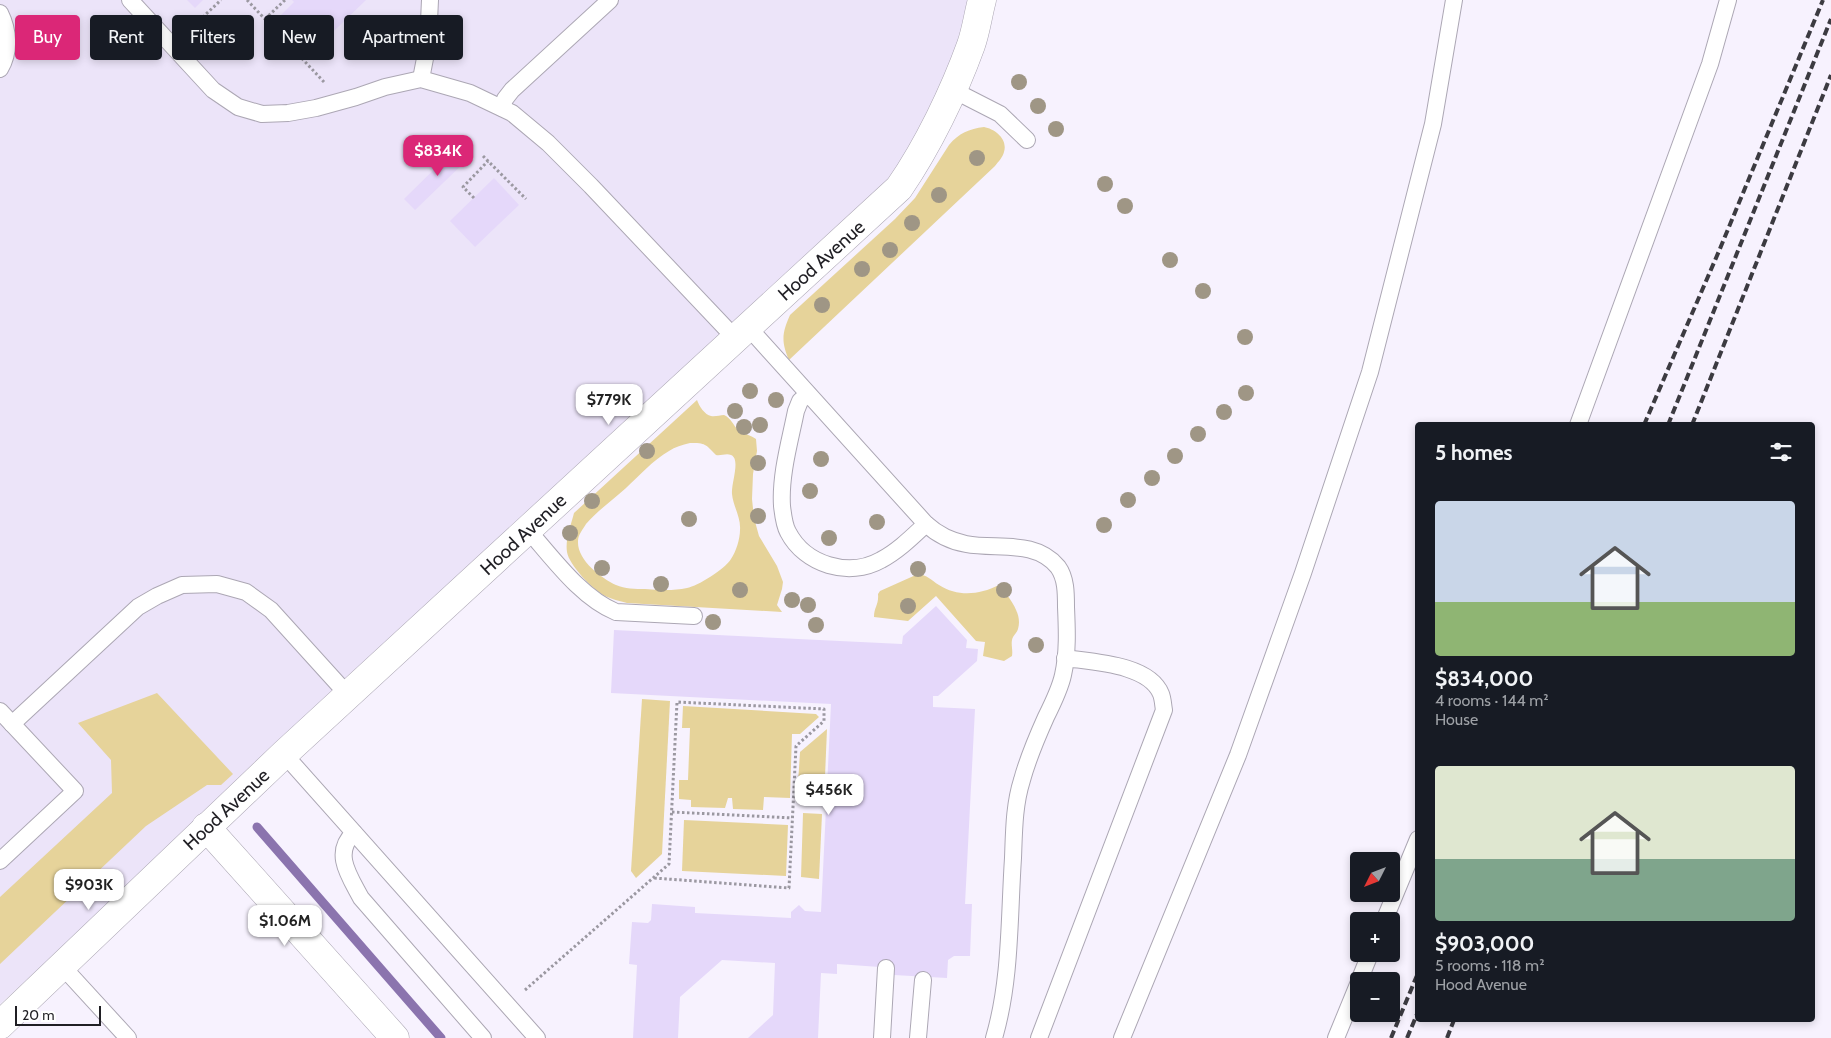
<!DOCTYPE html>
<html lang="en">
<head>
<meta charset="utf-8">
<style>
  :root { --surface:#171b24; --page:#20242c; --text:#f1f3f6; --muted:#9ea1a6; --accent:#db2777 }
  body { margin:0; font-family:Cabin,sans-serif; background:var(--page); color:var(--text); height:100vh; display:flex; flex-direction:column; font-size:19px; white-space:nowrap }
  * { box-sizing:border-box; margin:0 }
  p { font-size:16px; color:var(--muted) }
  .icon { flex:none; width:28px; height:28px; fill:none; stroke:currentColor; stroke-width:2; stroke-linecap:round; stroke-linejoin:round }
  .map { position:relative; flex:1; overflow:hidden }
  .drawer { position:absolute; left:1415px; top:422px; width:400px; height:600px; display:flex; flex-direction:column; background:var(--surface); border-radius:5px; box-shadow:0 2px 8px #0003 }
  .drawer>* { flex:none }
  .banner { position:absolute; left:15px; top:15px; width:475px; height:45px; display:flex; gap:10px }
  .needle { width:32px; rotate:228deg }
  .controls { position:absolute; left:1350px; top:852px; display:grid; gap:10px }
  .controls a { display:grid; place-items:center; width:50px; height:50px; border-radius:5px; background:var(--surface); box-shadow:0 2px 8px #0003; font-size:25px }
  .scale { position:absolute; left:15px; bottom:12px; width:86px; box-sizing:border-box; padding-left:5px; border:2px solid #201f24; border-top:0; font-size:14px; line-height:18px; white-space:nowrap; color:#201f24; -webkit-text-stroke:4px #fff; paint-order:stroke }
  .price { position:absolute; translate:-50% -42px; padding:0 11px; border-radius:10px; background:#fff; color:#222; font-size:16px; line-height:32px; filter:drop-shadow(0 1px 2px #0008) }
  .price::after { content:''; position:absolute; left:50%; top:30px; width:15px; height:11px; margin-left:-8px; background:inherit; clip-path:polygon(0 0,100% 0,50% 100%) }
  .price.on { background:var(--accent); color:#fff }
  ul { padding:0; list-style:none }
  li { display:grid; align-content:center; gap:10px; height:265px; padding:0 20px }
  li span { display:grid; place-items:center; height:155px; border-radius:5px; color:#555 }
  li>.icon { margin-inline-start:auto }
  span .icon { width:90px; height:90px; fill:#fffc; stroke-width:1 }
  li b { font-size:21px }
  h2 { display:flex; justify-content:space-between; align-items:center; height:60px; padding:0 20px; font-size:21px }
  .pill { padding:0 18px; border-radius:5px; background:var(--surface); box-shadow:0 2px 8px #0003; font-size:18px; line-height:45px }
  .pill.on { background:var(--accent); color:#fff }
  .map>svg:first-child { display:block }
  .built { fill:#ece4f9 }
  .green { fill:#e6d39a; fill-rule:evenodd }
  .lines { fill:none; stroke-linecap:round; stroke-linejoin:round }
  .stream { stroke:#8b74ae; stroke-width:9 }
  .building { fill:#e5d8fa }
  .lane-casing { stroke:#aca7b4; stroke-width:18 }
  .street-casing { stroke:#aca7b4; stroke-width:29 }
  .path { stroke:#9b98a1; stroke-width:3; stroke-dasharray:2.5 2.5; stroke-linecap:butt }
  .lane { stroke:#fff; stroke-width:16 }
  .street { stroke:#fff; stroke-width:28 }
  .rail { stroke:#3c3b41; stroke-width:4; stroke-dasharray:8 4; stroke-linecap:butt }
  .tree { fill:#9f9685 }
  .labels { text-anchor:middle; stroke-width:4; stroke-linejoin:round; paint-order:stroke }
  .street-label { font-size:19px; fill:#201f24; stroke:#fff }
</style>
</head>
<body>
<div class="map">
<svg width="1831" height="1038" viewBox="0 0 1831 1038">
  <rect width="100%" height="100%" fill="#f7f2fe"/>
  <path class="built" d="M0 0H979L897 187 0 1004Z"/>
  <g class="green">
    <path d="M984 127C995 129 1008 139 1004 152 1003 157 998 162 995 166L789 360C781 342 782 333 790 315L895 219 915 198 949 145C959 133 969 129 984 127Z"/>
    <path d="M697 400C699 406 705 415 711 416 715 417 720 415 724 415 731 418 733 425 738 430 743 434 751 435 756 439L757 451 753 474 752 499 754 518 759 536 777 566 783 582 782 589 777 605 782 612 627 603C620 601 611 599 605 596 593 590 569 565 567 552 565 540 571 525 574 513ZM690 443C706 443 705 444 716 455 721 456 726 453 731 455 741 459 731 483 732 494 733 506 741 517 740 530 740 539 736 552 731 559 725 569 698 586 687 588 673 591 659 590 645 589 635 589 625 589 616 585 601 578 577 560 578 541 578 535 583 529 586 524 598 510 613 500 626 488 639 476 653 460 669 451 675 447 682 445 690 443Z"/>
    <path d="M918 574C927 575 931 580 939 585 958 597 979 595 999 585 1008 596 1023 613 1018 629 1017 633 1013 635 1012 640 1011 645 1013 650 1012 656L1004 661 983 656 985 642 976 641 936 596 908 621 874 617C874 607 879 605 878 594L880 591Z"/>
    <path d="M157 693 233 774 221 785H207L146 826 0 964V897L112 793 111 760 78 723Z"/>
    <path d="M642 699 670 701 662 854 636 878 631 871Z"/>
    <path d="M683 706 816 714 819 717 800 734H792L790 798 764 797 763 810 733 809 732 798H728L725 808 691 807V800L679 799V780H688L690 728H682Z"/>
    <path d="M827 729 824 800 797 799 800 752Z"/>
    <path d="M803 813 822 814 819 879 801 877Z"/>
    <path d="M684 820 788 825 786 876 682 871Z"/>
  </g>
  <g class="lines">
    <path class="stream" d="M257 827 441 1038"/>
  </g>
  <g class="building">
    <path d="M187 0H203L195 8Z"/>
    <path d="M292 0H366L310 54 277 19 294 2Z"/>
    <path d="M460 144 472 155 415 210 404 199Z"/>
    <path d="M494 178 519 205 475 247 450 221Z"/>
    <path d="M936 606 967 640 966 648 978 649 977 661 938 696H933V707L975 709 965 904H972L970 956H954L948 960 947 978 894 975V968L837 964V974L821 973 818 1038H748L773 1015 775 963 722 960 680 997 678 1038H633L637 965 629 964 632 922 648 923 651 920 652 904 695 907V913L791 918V912L799 905 805 911 821 912 831 704 611 693 614 630 902 644 903 636Z"/>
  </g>
  <g class="lines">
    <g class="lane-casing">
      <g id="lane">
        <path d="M130 0 213 90 238 107 262 114 288 113 316 108 356 97 385 87 421 79 470 93 512 113 548 143 591 186 735 338"/>
        <path d="M0 13C9 31 10 52 0 69"/>
        <path d="M421 79 428 43 430 0"/>
        <path d="M953 90 1000 114 1027 140"/>
        <path d="M502 108 505 99 512 90 610 0"/>
        <path d="M748 327 926 524C938 535 950 541 966 544 997 550 1035 539 1058 567 1066 578 1066 593 1066 607 1067 629 1068 653 1063 675 1060 689 1053 703 1046 717 1037 737 1028 758 1022 780 1014 805 1014 832 1013 858 1009 918 1011 980 994 1038"/>
        <path d="M808 394 800 401 796 411C790 441 780 475 782 506 783 514 784 525 788 532 805 565 849 578 881 560 898 551 912 537 926 524"/>
        <path d="M1578 425 1710 64 1728 0"/>
        <path d="M527 529C552 557 581 598 616 612L694 616"/>
        <path d="M0 711 75 791 0 861"/>
        <path d="M12 724 138 607 157 596 182 585 217 584 246 592 271 610 348 695"/>
        <path d="M284 754 537 1038"/>
        <path d="M354 833C332 853 350 877 361 898L483 1038"/>
        <path d="M1384 921 1418 839"/>
        <path d="M62 966 128 1038"/>
        <path d="M1359 981 1370 954"/>
        <path d="M882 1038 886 968"/>
        <path d="M918 1038 923 980"/>
        <path d="M1039 1038 1164 710C1163 705 1163 699 1161 694 1149 664 1092 662 1065 658"/>
        <path d="M1122 1038 1238 755 1303 573 1370 372 1433 124 1454 0"/>
        <path d="M1336 1038 1359 982"/>
      </g>
    </g>
    <g class="street-casing">
      <g id="street">
        <path d="M206 827 395 1038"/>
        <path d="M0 1025 284 754 899 188C928 146 954 92 971 45 976 31 978 15 982 0"/>
      </g>
    </g>
    <g class="path">
      <path d="M247 0 324 82"/>
      <path d="M265 19 285 0"/>
      <path d="M188 31 221 0"/>
      <path d="M483 156 526 199"/>
      <path d="M474 198 463 187 488 161"/>
      <path d="M672 812 792 818"/>
      <path d="M525 990 669 864 677 702 824 709V721L796 746 789 888 654 878"/>
    </g>
    <use href="#lane" class="lane"/>
    <use href="#street" class="street"/>
    <g class="rail">
      <path d="M1644 425 1719 251 1823 0"/>
      <path d="M1668 425 1831 19"/>
      <path d="M1692 425 1831 75"/>
      <path d="M1391 1038 1418 973"/>
      <path d="M1407 1038 1418 1012"/>
      <path d="M1447 1038 1454 1020"/>
    </g>
  </g>
  <g class="tree">
    <circle cx="1019" cy="82" r="8"/>
    <circle cx="1038" cy="106" r="8"/>
    <circle cx="1056" cy="129" r="8"/>
    <circle cx="977" cy="158" r="8"/>
    <circle cx="1105" cy="184" r="8"/>
    <circle cx="939" cy="195" r="8"/>
    <circle cx="1125" cy="206" r="8"/>
    <circle cx="912" cy="223" r="8"/>
    <circle cx="890" cy="250" r="8"/>
    <circle cx="1170" cy="260" r="8"/>
    <circle cx="862" cy="269" r="8"/>
    <circle cx="1203" cy="291" r="8"/>
    <circle cx="822" cy="305" r="8"/>
    <circle cx="1245" cy="337" r="8"/>
    <circle cx="750" cy="391" r="8"/>
    <circle cx="1246" cy="393" r="8"/>
    <circle cx="776" cy="400" r="8"/>
    <circle cx="735" cy="411" r="8"/>
    <circle cx="1224" cy="412" r="8"/>
    <circle cx="760" cy="425" r="8"/>
    <circle cx="744" cy="427" r="8"/>
    <circle cx="1198" cy="434" r="8"/>
    <circle cx="647" cy="451" r="8"/>
    <circle cx="1175" cy="456" r="8"/>
    <circle cx="821" cy="459" r="8"/>
    <circle cx="758" cy="463" r="8"/>
    <circle cx="1152" cy="478" r="8"/>
    <circle cx="810" cy="491" r="8"/>
    <circle cx="1128" cy="500" r="8"/>
    <circle cx="592" cy="501" r="8"/>
    <circle cx="758" cy="516" r="8"/>
    <circle cx="689" cy="519" r="8"/>
    <circle cx="877" cy="522" r="8"/>
    <circle cx="1104" cy="525" r="8"/>
    <circle cx="570" cy="533" r="8"/>
    <circle cx="829" cy="538" r="8"/>
    <circle cx="602" cy="568" r="8"/>
    <circle cx="918" cy="569" r="8"/>
    <circle cx="661" cy="584" r="8"/>
    <circle cx="740" cy="590" r="8"/>
    <circle cx="1004" cy="590" r="8"/>
    <circle cx="792" cy="600" r="8"/>
    <circle cx="808" cy="605" r="8"/>
    <circle cx="908" cy="606" r="8"/>
    <circle cx="713" cy="622" r="8"/>
    <circle cx="816" cy="625" r="8"/>
    <circle cx="1036" cy="645" r="8"/>
  </g>
  <g class="labels">
    <g class="street-label">
      <text transform="translate(821 260) rotate(-42)" y="7">Hood Avenue</text>
      <text transform="translate(523 534) rotate(-43)" y="7">Hood Avenue</text>
      <text transform="translate(226 809) rotate(-43)" y="7">Hood Avenue</text>
    </g>
  </g>
</svg>
<div class="controls">
<a><svg class="needle" viewBox="-14 -14 28 28"><path d="M0-13l5 13h-10z" fill="#e53935"/><path d="M0 13l5-13h-10z" fill="#9ea1a6"/></svg></a>
<a>+</a>
<a>−</a>
</div>
<div class="scale">20 m</div>
<b class="price on" style="left:438px;top:177px">$834K</b>
<b class="price" style="left:609px;top:426px">$779K</b>
<b class="price" style="left:829px;top:816px">$456K</b>
<b class="price" style="left:89px;top:911px">$903K</b>
<b class="price" style="left:285px;top:947px">$1.06M</b>
<div class="banner">
<a class="pill on">Buy</a>
<a class="pill">Rent</a>
<a class="pill">Filters</a>
<a class="pill">New</a>
<a class="pill">Apartment</a>
</div>
<section class="drawer">
<h2>5 homes<svg class="icon" aria-label="filters" viewBox="0 0 24 24"><path d="M4 7h16M4 17h16"/><circle cx="9" cy="7" r="2"/><circle cx="15" cy="17" r="2"/></svg></h2>
<ul>
<li><span style="background:linear-gradient(#c9d6e8 65%,#8fb573 0)"><svg class="icon" aria-label="home" viewBox="0 0 24 24"><path d="M3 11l9-7 9 7M6 9v11h12V9"/></svg></span><div><b>$834,000</b><p>4 rooms · 144 m²</p><p>House</p></div></li>
<li><span style="background:linear-gradient(#dfe7d0 60%,#7fa58c 0)"><svg class="icon" aria-label="home" viewBox="0 0 24 24"><path d="M3 11l9-7 9 7M6 9v11h12V9"/></svg></span><div><b>$903,000</b><p>5 rooms · 118 m²</p><p>Hood Avenue</p></div></li>
</ul>
</section>
</div>
</body>
</html>
